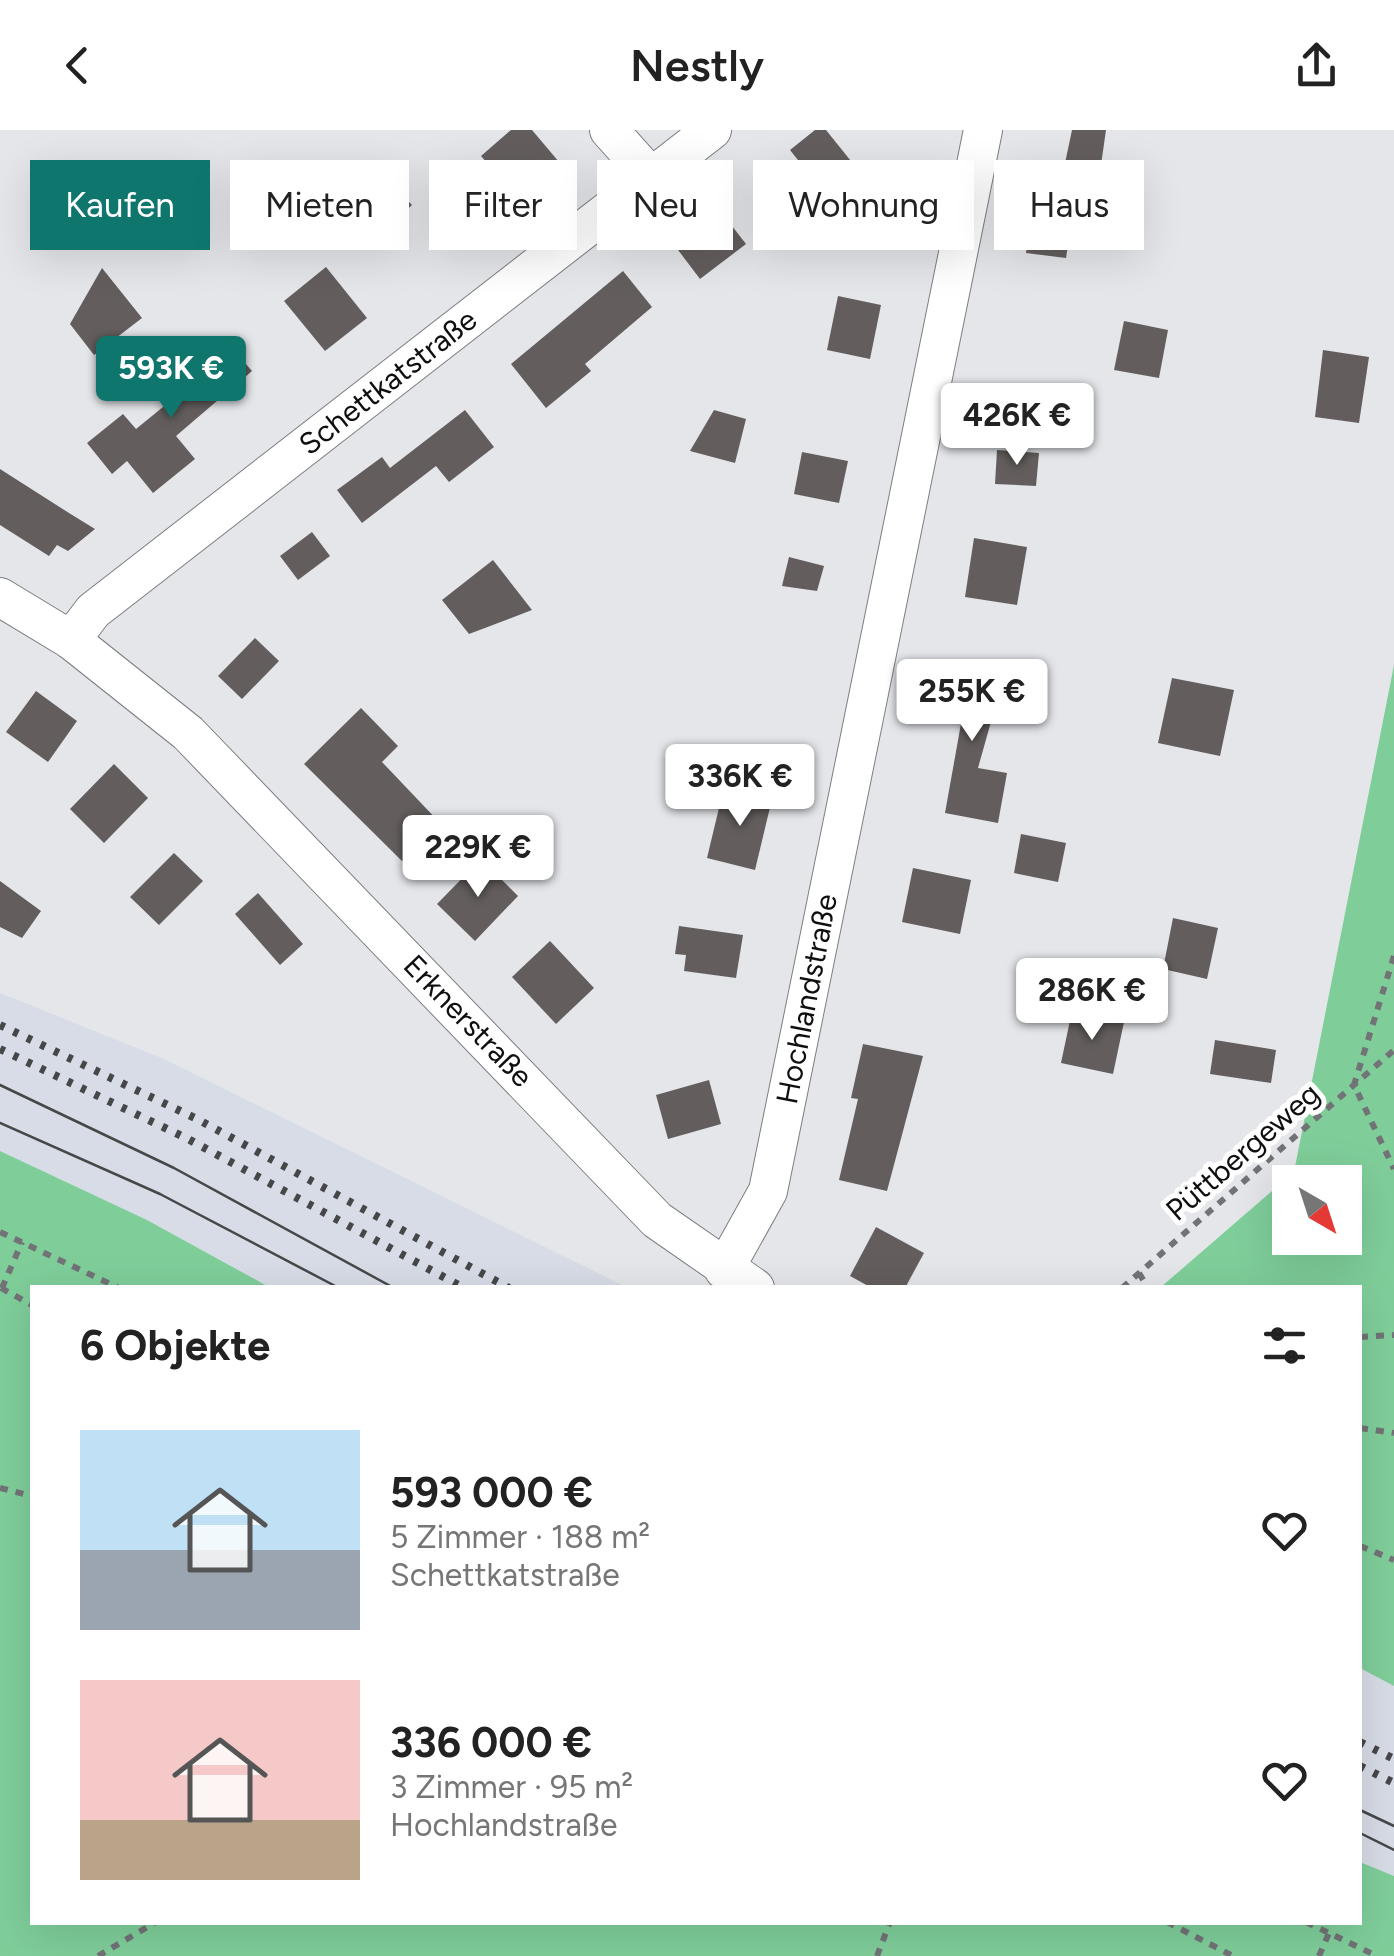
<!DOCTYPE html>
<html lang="de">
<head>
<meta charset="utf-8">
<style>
  :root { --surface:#fff; --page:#f2f2f2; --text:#222; --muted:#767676; --accent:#0f766e }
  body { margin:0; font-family:Figtree,sans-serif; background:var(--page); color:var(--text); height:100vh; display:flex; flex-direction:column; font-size:38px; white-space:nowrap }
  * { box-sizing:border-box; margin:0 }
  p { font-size:32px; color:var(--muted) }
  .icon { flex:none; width:55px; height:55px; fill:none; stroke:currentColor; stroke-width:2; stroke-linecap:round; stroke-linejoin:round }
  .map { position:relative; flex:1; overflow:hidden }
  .details { position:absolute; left:30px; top:1155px; width:1332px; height:640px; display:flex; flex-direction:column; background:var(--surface); border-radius:0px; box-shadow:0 10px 40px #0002 }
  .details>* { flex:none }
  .guide { position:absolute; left:30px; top:30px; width:1335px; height:90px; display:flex; gap:20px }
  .needle { width:65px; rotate:141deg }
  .fabs { position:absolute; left:1272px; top:1035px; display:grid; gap:20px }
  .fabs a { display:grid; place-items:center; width:90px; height:90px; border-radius:0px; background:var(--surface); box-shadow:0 10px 40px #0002; font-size:50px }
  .price { position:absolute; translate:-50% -85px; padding:0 22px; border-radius:10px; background:#fff; color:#222; font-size:32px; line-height:65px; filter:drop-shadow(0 2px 5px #0008) }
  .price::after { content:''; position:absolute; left:50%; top:60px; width:30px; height:22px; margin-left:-15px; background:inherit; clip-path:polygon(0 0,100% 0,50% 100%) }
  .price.active { background:var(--accent); color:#fff }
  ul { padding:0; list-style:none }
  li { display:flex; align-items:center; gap:30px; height:250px; padding:0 50px }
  li span { display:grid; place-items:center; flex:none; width:280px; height:200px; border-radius:0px; color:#555 }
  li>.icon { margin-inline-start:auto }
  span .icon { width:120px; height:120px; fill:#fffc; stroke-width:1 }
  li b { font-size:42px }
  h2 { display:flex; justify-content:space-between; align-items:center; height:120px; padding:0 50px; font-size:42px }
  .pill { padding:0 35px; border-radius:0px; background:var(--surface); box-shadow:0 10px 40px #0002; font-size:35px; line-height:90px }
  .pill.active { background:var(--accent); color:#fff }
  header { display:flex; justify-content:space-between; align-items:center; height:130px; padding:0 50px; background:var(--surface); font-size:45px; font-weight:600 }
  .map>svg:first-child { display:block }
  .built { fill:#d7dce7 }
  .green { fill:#7fce9a; fill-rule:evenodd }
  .building { fill:#635e5d }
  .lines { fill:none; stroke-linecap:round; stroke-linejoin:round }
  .minor-casing { stroke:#7c7e82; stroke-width:40 }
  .path { stroke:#727376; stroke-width:6; stroke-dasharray:8 8; stroke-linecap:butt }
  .minor { stroke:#fff; stroke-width:38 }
  .tram { stroke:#464749; stroke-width:2.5 }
  .rail { stroke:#464749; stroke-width:8; stroke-dasharray:5 10; stroke-linecap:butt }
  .labels { text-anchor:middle; stroke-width:10; stroke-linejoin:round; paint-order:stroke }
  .street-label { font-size:30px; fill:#0f0f11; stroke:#fff }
</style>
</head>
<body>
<header><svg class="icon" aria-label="back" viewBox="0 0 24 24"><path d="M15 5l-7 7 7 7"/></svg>Nestly<svg class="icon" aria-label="share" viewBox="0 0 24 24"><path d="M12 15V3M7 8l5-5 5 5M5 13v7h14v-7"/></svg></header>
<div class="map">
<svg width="1394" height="1826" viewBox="0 0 1394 1826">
  <rect width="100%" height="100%" fill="#e4e6ea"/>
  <g class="built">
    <path d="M0 863 164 929 626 1157H269L147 1090 0 1021Z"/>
    <path d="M1360 1538 1394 1556V1746L1360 1732Z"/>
  </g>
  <g class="green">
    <path d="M1394 535V1556L1360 1538V1158L1161 1157 1294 1042ZM1290 1052H1345V1108H1290Z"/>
    <path d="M0 1021 147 1090 269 1157 32 1158V1792H1360V1732L1394 1746V1826H0Z"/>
  </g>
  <g class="building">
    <path d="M511 0H532L559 32 518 68 481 26Z"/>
    <path d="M815 0H826L863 46 831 72 790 20Z"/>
    <path d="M1072 0H1106L1091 105 1070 102 1066 128 1026 123 1036 49 1061 52Z"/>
    <path d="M382 44 412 75 392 94 362 64Z"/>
    <path d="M711 69 746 114 700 149 666 104Z"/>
    <path d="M326 137 367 188 325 221 284 171Z"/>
    <path d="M102 138 142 188 94 225 70 194Z"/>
    <path d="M623 141 652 177 585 234 591 241 546 278 511 234Z"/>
    <path d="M838 166 881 175 870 229 827 220Z"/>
    <path d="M1124 191 1168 200 1159 248 1114 240Z"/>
    <path d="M223 208 252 241 176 306 195 329 153 363 127 331 112 344 87 313 123 284 136 299 190 255 181 245Z"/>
    <path d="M1323 220 1369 227 1359 293 1315 287Z"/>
    <path d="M465 280 494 317 449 352 436 336 362 393 337 360 382 327 390 338Z"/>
    <path d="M714 280 746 289 735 333 690 321Z"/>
    <path d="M997 320 1039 323 1036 356 995 354Z"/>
    <path d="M802 322 848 331 839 373 794 364Z"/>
    <path d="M0 339 69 383 95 399 68 421 57 415 49 426 0 395Z"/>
    <path d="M312 402 330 426 298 450 280 426Z"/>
    <path d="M974 408 1027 417 1017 475 965 467Z"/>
    <path d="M789 427 824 436 817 461 782 456Z"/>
    <path d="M493 430 532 480 469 504 442 470Z"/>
    <path d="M255 508 279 531 242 569 218 546Z"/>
    <path d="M948 534 1003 549 978 638 1007 643 998 693 945 683 962 588 935 580Z"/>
    <path d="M1172 548 1234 560 1220 626 1158 613Z"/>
    <path d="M36 561 77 591 48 632 6 602Z"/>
    <path d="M361 578 398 616 382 632 441 694 402 731 304 634Z"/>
    <path d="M114 634 148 668 104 713 70 679Z"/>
    <path d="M724 657 772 669 755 740 707 728Z"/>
    <path d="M1021 704 1066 713 1058 752 1014 743Z"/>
    <path d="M174 723 203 751 159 795 130 767Z"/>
    <path d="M481 729 518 766 475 811 437 774Z"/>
    <path d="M913 738 971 750 960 804 902 792Z"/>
    <path d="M0 751 41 781 22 808 0 797Z"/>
    <path d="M258 763 303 814 280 835 235 784Z"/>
    <path d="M1173 788 1218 798 1207 849 1163 839Z"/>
    <path d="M679 796 743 805 736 848 684 841 686 825 675 824Z"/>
    <path d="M550 811 594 858 556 894 512 847Z"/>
    <path d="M1072 881 1124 892 1113 944 1061 933Z"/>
    <path d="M1215 910 1276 920 1271 953 1210 944Z"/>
    <path d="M863 914 923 926 887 1061 839 1050 858 969 851 968Z"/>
    <path d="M709 950 721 994 668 1009 656 965Z"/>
    <path d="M876 1097 924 1123 905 1158H872L850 1146Z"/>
  </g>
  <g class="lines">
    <g class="minor-casing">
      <g id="minor">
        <path d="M609 0 652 48"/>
        <path d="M0 467 71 510 188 603 657 1090 755 1158"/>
        <path d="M71 510 93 481 712 0"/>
        <path d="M724 1140 768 1061 983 0"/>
      </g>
    </g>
    <g class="path">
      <path d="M1394 826 1354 955 1394 1039"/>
      <path d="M0 1102 119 1158"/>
      <path d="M1139 1143 1148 1158"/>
      <path d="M1 1158 32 1175"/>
      <path d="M2 1158 22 1112"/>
      <path d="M1122 1158 1394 920"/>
      <path d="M1360 1207 1394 1205"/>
      <path d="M1360 1298 1394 1303"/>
      <path d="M0 1358 32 1366"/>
      <path d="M1360 1416 1394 1430"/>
      <path d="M1167 1792 1233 1826"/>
      <path d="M1306 1792 1377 1826"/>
      <path d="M98 1826 156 1792"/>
      <path d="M877 1826 890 1792"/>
      <path d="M1319 1826 1329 1803"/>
    </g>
    <use href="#minor" class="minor"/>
    <g class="tram">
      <path d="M0 955 174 1038 394 1158"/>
      <path d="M0 993 160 1064 339 1158"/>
      <path d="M1360 1680 1394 1696"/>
      <path d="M1360 1703 1394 1720"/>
    </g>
    <g class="rail">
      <path d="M0 895 197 989 509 1158"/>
      <path d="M0 919 188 1009 464 1158"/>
      <path d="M1360 1612 1394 1629"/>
      <path d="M1360 1636 1394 1653"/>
    </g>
  </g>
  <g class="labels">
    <g class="street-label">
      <text transform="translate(388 252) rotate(-38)" y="10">Schettkatstraße</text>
      <text transform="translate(807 869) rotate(-79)" y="10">Hochlandstraße</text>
      <text transform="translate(468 891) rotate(46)" y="10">Erknerstraße</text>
      <text transform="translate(1243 1022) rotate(-41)" y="10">Püttbergeweg</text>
    </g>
  </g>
</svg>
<div class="fabs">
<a><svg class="needle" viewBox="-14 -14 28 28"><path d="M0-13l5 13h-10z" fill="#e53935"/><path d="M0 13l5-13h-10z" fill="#767676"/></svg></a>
</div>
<b class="price active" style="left:171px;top:291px">593K €</b>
<b class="price" style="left:1017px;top:338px">426K €</b>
<b class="price" style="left:972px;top:614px">255K €</b>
<b class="price" style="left:740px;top:699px">336K €</b>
<b class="price" style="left:478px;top:770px">229K €</b>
<b class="price" style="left:1092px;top:913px">286K €</b>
<div class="guide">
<a class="pill active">Kaufen</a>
<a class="pill">Mieten</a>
<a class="pill">Filter</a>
<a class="pill">Neu</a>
<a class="pill">Wohnung</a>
<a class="pill">Haus</a>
</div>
<section class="details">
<h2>6 Objekte<svg class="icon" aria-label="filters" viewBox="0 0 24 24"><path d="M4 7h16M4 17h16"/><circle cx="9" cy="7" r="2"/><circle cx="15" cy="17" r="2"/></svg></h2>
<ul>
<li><span style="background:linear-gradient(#bfe0f5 60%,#9aa5b1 0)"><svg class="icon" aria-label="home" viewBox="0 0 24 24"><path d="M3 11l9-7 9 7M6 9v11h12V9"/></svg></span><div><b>593 000 €</b><p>5 Zimmer · 188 m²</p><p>Schettkatstraße</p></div><svg class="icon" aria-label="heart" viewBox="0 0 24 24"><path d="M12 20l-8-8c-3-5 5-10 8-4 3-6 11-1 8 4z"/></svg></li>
<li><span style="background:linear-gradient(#f6c9c9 70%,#b9a48a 0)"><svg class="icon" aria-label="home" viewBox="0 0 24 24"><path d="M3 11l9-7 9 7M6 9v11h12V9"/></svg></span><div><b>336 000 €</b><p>3 Zimmer · 95 m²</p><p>Hochlandstraße</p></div><svg class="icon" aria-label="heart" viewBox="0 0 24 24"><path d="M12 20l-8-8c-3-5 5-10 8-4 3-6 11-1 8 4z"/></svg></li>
</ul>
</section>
</div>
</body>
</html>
